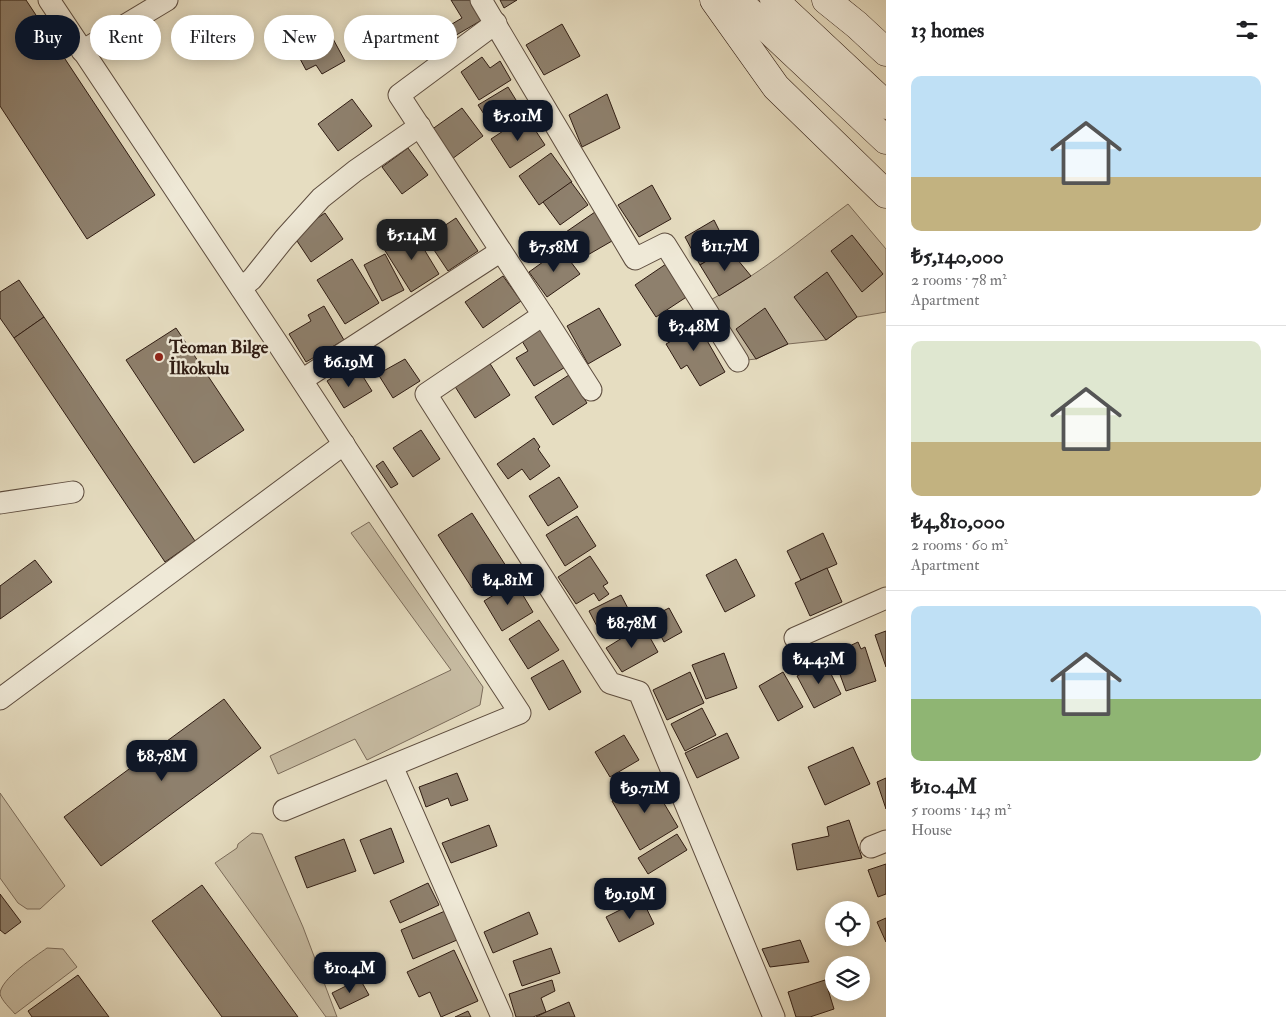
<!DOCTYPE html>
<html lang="en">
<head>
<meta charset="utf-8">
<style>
  :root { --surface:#fff; --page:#f6f6f6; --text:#202124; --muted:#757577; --line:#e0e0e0; --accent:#111827 }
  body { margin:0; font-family:"IM FELL Double Pica",serif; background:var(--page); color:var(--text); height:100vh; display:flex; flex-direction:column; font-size:19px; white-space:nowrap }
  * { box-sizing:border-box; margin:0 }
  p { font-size:16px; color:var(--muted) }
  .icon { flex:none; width:28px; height:28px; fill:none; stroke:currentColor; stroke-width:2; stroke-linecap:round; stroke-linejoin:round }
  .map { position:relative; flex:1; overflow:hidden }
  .side { display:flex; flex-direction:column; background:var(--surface); width:400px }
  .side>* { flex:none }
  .top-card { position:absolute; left:15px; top:15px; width:475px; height:45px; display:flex; gap:10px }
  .tools { position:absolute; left:825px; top:901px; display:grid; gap:10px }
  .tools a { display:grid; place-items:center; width:45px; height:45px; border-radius:50%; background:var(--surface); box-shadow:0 2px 12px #0003; font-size:25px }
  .price { position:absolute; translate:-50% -42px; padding:0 11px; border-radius:10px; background:var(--accent); color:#fff; font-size:16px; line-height:32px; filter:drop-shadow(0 1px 2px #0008) }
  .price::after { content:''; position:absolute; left:50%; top:30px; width:15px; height:11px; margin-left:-8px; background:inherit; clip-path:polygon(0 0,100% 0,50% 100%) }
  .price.current { background:#222; color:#fff }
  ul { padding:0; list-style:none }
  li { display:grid; align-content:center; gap:10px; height:265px; padding:0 25px }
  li+li { border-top:1px solid var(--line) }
  li span { display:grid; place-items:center; height:155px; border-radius:10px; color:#555 }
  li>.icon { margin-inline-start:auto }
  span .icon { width:90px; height:90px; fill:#fffc; stroke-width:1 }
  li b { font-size:21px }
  h2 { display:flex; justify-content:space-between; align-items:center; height:60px; padding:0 25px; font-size:21px }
  .pill { padding:0 18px; border-radius:22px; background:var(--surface); box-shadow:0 2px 12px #0003; font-size:18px; line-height:45px }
  .pill.current { background:var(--accent); color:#fff }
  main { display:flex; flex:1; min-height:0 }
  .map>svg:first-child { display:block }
  .green { fill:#c7bca3; stroke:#7b6c5b }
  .building { fill:#8e806d; stroke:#2f1c13 }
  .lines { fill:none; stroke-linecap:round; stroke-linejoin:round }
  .street-casing { stroke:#5d4c3e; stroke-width:23 }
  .secondary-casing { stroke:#2f1c13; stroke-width:29 }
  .street { stroke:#efe9d7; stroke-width:21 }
  .secondary { stroke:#efe9d7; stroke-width:28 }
  .poi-dot { fill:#8f2418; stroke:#efe9d7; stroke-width:2 }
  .labels { text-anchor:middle; stroke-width:5; stroke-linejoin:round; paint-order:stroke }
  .poi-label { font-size:18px; font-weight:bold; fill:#2f1c13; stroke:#efe9d7; text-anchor:start }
</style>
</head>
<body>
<main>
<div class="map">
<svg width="886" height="1017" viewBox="0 0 886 1017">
  <rect width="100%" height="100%" fill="#e6ddc1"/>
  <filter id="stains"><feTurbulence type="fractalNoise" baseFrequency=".004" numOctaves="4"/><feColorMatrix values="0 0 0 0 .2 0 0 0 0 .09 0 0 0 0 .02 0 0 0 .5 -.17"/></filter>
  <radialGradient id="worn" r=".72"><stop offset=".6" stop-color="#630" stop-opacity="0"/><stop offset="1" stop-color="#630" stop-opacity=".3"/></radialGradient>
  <g class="green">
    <path d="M848 204 886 249V312L857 317 826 340 788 344 756 359 738 361 702 304C755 279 801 239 848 204Z"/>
    <path d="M369 522 483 687 480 705 367 760 355 739 278 774 270 756 451 670 351 533Z"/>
    <path d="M0 793 65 886 40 909H27L18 903 0 878Z"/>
    <path d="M252 833 262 834 303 927 337 1017H326L215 863 237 848 238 844Z"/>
    <path d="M47 948 63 949 77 967 15 1014C10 1008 2 1001 0 994 0 979 36 956 47 948Z"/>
  </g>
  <g class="building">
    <path d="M0 0H26L155 195 87 239 0 106Z"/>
    <path d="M451 0H477L487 17 453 37 447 27 462 18Z"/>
    <path d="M500 0H517L504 8Z"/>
    <path d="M562 24 580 56 544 75 526 45Z"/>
    <path d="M332 37 345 61 322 74 316 65 306 70 298 55Z"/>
    <path d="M482 57 490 68 500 61 511 80 479 100 461 72Z"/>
    <path d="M508 87 524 113 495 131 478 105Z"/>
    <path d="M607 94 620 128 582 147 569 115Z"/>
    <path d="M352 99 372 126 338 151 318 124Z"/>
    <path d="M462 108 483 136 452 159 431 130Z"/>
    <path d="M526 116 545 145 510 168 491 139Z"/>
    <path d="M408 148 428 175 402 194 382 167Z"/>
    <path d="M551 153 572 182 539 205 519 176Z"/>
    <path d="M571 182 588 205 560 225 543 202Z"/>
    <path d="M652 185 671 219 639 237 618 205Z"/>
    <path d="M595 212 612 241 579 260 563 234Z"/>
    <path d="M325 213 343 239 311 262 293 235Z"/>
    <path d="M456 218 478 251 448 271 426 238Z"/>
    <path d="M714 220 728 248 700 265 685 237Z"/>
    <path d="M413 231 439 274 411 292 384 249Z"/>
    <path d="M852 235 883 274 862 292 831 251Z"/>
    <path d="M728 248 751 276 719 296 700 265Z"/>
    <path d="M561 249 580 274 547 297 529 272Z"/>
    <path d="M385 254 404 290 382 301 364 265Z"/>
    <path d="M352 259 379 303 345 324 317 280Z"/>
    <path d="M666 264 688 296 656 317 635 285Z"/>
    <path d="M827 272 857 317 826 340 794 297Z"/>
    <path d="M503 276 521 301 483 328 465 302Z"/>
    <path d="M19 280 44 317 14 338 0 318V292Z"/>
    <path d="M324 306 344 340 306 362 289 334 311 321 308 315Z"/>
    <path d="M599 308 621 345 588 364 567 326Z"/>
    <path d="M765 308 788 344 756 359 736 329Z"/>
    <path d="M693 316 725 372 700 386 687 365 681 369 666 344 675 339 669 329Z"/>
    <path d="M44 317 195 541 165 562 14 338Z"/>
    <path d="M176 328 244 430 194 463 126 360Z"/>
    <path d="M543 328 567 366 534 386 516 358 528 351 522 341Z"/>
    <path d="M405 359 420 381 393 398 378 374Z"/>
    <path d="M489 362 510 395 475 418 454 385Z"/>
    <path d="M336 375H362L372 391 344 408 327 381Z"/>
    <path d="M569 375 587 403 553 425 535 397Z"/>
    <path d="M421 430 440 459 413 477 393 448Z"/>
    <path d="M534 438 540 447 538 449 550 466 530 480 522 469 508 479 497 464Z"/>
    <path d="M383 461 398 484 391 488 376 466Z"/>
    <path d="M559 477 578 507 548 526 529 496Z"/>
    <path d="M472 513 506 566 472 588 438 535Z"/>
    <path d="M577 516 596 546 565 566 546 535Z"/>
    <path d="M823 533 837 564 801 580 787 551Z"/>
    <path d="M590 556 608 583 603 586 609 594 599 601 594 593 576 604 558 577Z"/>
    <path d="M736 559 755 596 725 612 706 575Z"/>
    <path d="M35 560 52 582 0 619V586Z"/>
    <path d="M827 568 842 602 810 616 795 583Z"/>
    <path d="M515 582 533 612 502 631 484 601Z"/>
    <path d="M621 595 634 620 602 636 589 611Z"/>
    <path d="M669 608 682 632 664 642 651 617Z"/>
    <path d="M539 620 559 650 528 669 509 639Z"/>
    <path d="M643 625 658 652 622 672 606 648Z"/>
    <path d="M886 631V667L875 635Z"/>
    <path d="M858 642 861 649 865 647 876 681 846 691 834 658 843 654 841 650Z"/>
    <path d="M724 653 737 688 706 699 692 665Z"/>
    <path d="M563 660 581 692 549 710 531 678Z"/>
    <path d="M825 662 841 694 814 708 797 676Z"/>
    <path d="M690 672 704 703 667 720 653 690Z"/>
    <path d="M783 672 803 707 778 721 759 686Z"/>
    <path d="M224 699 261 748 101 866 64 817Z"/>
    <path d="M702 708 716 735 685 751 671 724Z"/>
    <path d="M727 733 739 758 697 778 685 753Z"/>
    <path d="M624 735 639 760 610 777 595 752Z"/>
    <path d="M853 747 870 784 825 805 808 767Z"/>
    <path d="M457 773 468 800 451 806 448 798 426 807 419 787Z"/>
    <path d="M649 778 678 827 640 850 612 801Z"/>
    <path d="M886 778V809L877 782Z"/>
    <path d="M849 820 862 858 797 870 792 844 829 836 827 827Z"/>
    <path d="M489 825 497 846 451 863 442 843Z"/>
    <path d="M391 828 404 862 374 874 360 840Z"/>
    <path d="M677 834 687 850 648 874 638 858Z"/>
    <path d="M344 839 356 871 307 888 295 857Z"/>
    <path d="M886 864V894L878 897 868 870Z"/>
    <path d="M428 883 439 905 400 923 390 901Z"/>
    <path d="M202 885 298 1017H222L152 921Z"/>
    <path d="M0 894 21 922 5 934 0 930Z"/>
    <path d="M642 899 654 924 619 942 606 917Z"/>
    <path d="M445 911 457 940 413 959 401 930Z"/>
    <path d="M529 912 538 934 493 953 484 932Z"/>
    <path d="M886 918V942L877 922Z"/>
    <path d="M800 940 809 962 770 967 762 949Z"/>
    <path d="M551 948 560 973 522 986 513 961Z"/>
    <path d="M454 950 478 1001 441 1017 430 992 419 997 407 972Z"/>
    <path d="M78 975 109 1017H32L28 1011Z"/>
    <path d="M360 979 369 995 340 1009 332 993Z"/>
    <path d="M552 980 555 991 541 998 546 1012 533 1017H516L509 994Z"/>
    <path d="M825 980 834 1009 810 1017H796L788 992Z"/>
    <path d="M569 1002 575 1017H536L546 1012Z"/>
    <path d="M468 1011 471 1017H455Z"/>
  </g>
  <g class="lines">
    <g class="street-casing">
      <g id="street">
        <path d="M49 0 276 341 520 713 284 810"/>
        <path d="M481 0 635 259 665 244 738 361"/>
        <path d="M496 23 399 95 543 315 426 394 610 683 639 692 774 1017"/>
        <path d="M82 51 167 0"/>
        <path d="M241 288 252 279 284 239 321 198 355 171 420 126"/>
        <path d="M543 315 591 390"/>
        <path d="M302 380 501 251"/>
        <path d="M0 503 73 492"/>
        <path d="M795 638 886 598"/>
        <path d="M0 699 344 444"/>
        <path d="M392 766 502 1017"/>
        <path d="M871 847 886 841"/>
      </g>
    </g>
    <g class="secondary-casing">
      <g id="secondary">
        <path d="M714 0 776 87 886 194"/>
        <path d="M737 0 886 140"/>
        <path d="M774 0 886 105"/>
        <path d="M826 0 857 25 886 52"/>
      </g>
    </g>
    <use href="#street" class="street"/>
    <use href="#secondary" class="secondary"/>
  </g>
  <circle class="poi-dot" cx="159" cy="357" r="5"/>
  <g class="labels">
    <g class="poi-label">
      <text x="169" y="353">Teoman Bilge<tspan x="169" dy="21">İlkokulu</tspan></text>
    </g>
  </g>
  <rect width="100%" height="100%" filter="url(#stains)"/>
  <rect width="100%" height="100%" fill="url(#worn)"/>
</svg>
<div class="tools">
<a><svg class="icon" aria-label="locate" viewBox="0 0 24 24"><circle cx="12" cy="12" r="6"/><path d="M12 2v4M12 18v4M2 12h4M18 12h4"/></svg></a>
<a><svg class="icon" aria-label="layers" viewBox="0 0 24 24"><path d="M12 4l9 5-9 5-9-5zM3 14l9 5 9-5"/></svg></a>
</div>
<b class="price" style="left:518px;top:142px">₺5.01M</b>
<b class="price current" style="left:412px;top:261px">₺5.14M</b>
<b class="price" style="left:725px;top:272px">₺11.7M</b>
<b class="price" style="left:554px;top:273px">₺7.58M</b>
<b class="price" style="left:694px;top:352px">₺3.48M</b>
<b class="price" style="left:349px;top:388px">₺6.19M</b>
<b class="price" style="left:508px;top:606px">₺4.81M</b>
<b class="price" style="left:632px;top:649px">₺8.78M</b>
<b class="price" style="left:819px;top:685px">₺4.43M</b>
<b class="price" style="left:162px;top:782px">₺8.78M</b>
<b class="price" style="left:645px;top:814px">₺9.71M</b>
<b class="price" style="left:630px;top:920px">₺9.19M</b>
<b class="price" style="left:350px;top:994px">₺10.4M</b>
<div class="top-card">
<a class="pill current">Buy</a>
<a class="pill">Rent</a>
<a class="pill">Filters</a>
<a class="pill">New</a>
<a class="pill">Apartment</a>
</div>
</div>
<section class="side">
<h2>13 homes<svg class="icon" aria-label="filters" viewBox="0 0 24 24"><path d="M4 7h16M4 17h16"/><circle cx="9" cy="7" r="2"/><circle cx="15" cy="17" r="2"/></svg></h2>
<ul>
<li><span style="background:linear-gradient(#bfe0f5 65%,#c2b280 0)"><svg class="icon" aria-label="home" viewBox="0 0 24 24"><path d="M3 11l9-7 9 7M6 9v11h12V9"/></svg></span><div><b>₺5,140,000</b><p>2 rooms · 78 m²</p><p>Apartment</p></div></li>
<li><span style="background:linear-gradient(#dfe7d0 65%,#c2b280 0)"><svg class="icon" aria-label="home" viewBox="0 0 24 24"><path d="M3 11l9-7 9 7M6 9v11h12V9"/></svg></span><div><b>₺4,810,000</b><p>2 rooms · 60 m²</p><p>Apartment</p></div></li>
<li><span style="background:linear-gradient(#bfe0f5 60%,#8fb573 0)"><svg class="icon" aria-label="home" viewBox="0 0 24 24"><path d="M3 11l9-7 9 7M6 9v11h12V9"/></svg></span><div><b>₺10.4M</b><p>5 rooms · 143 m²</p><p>House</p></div></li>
</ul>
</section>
</main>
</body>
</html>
